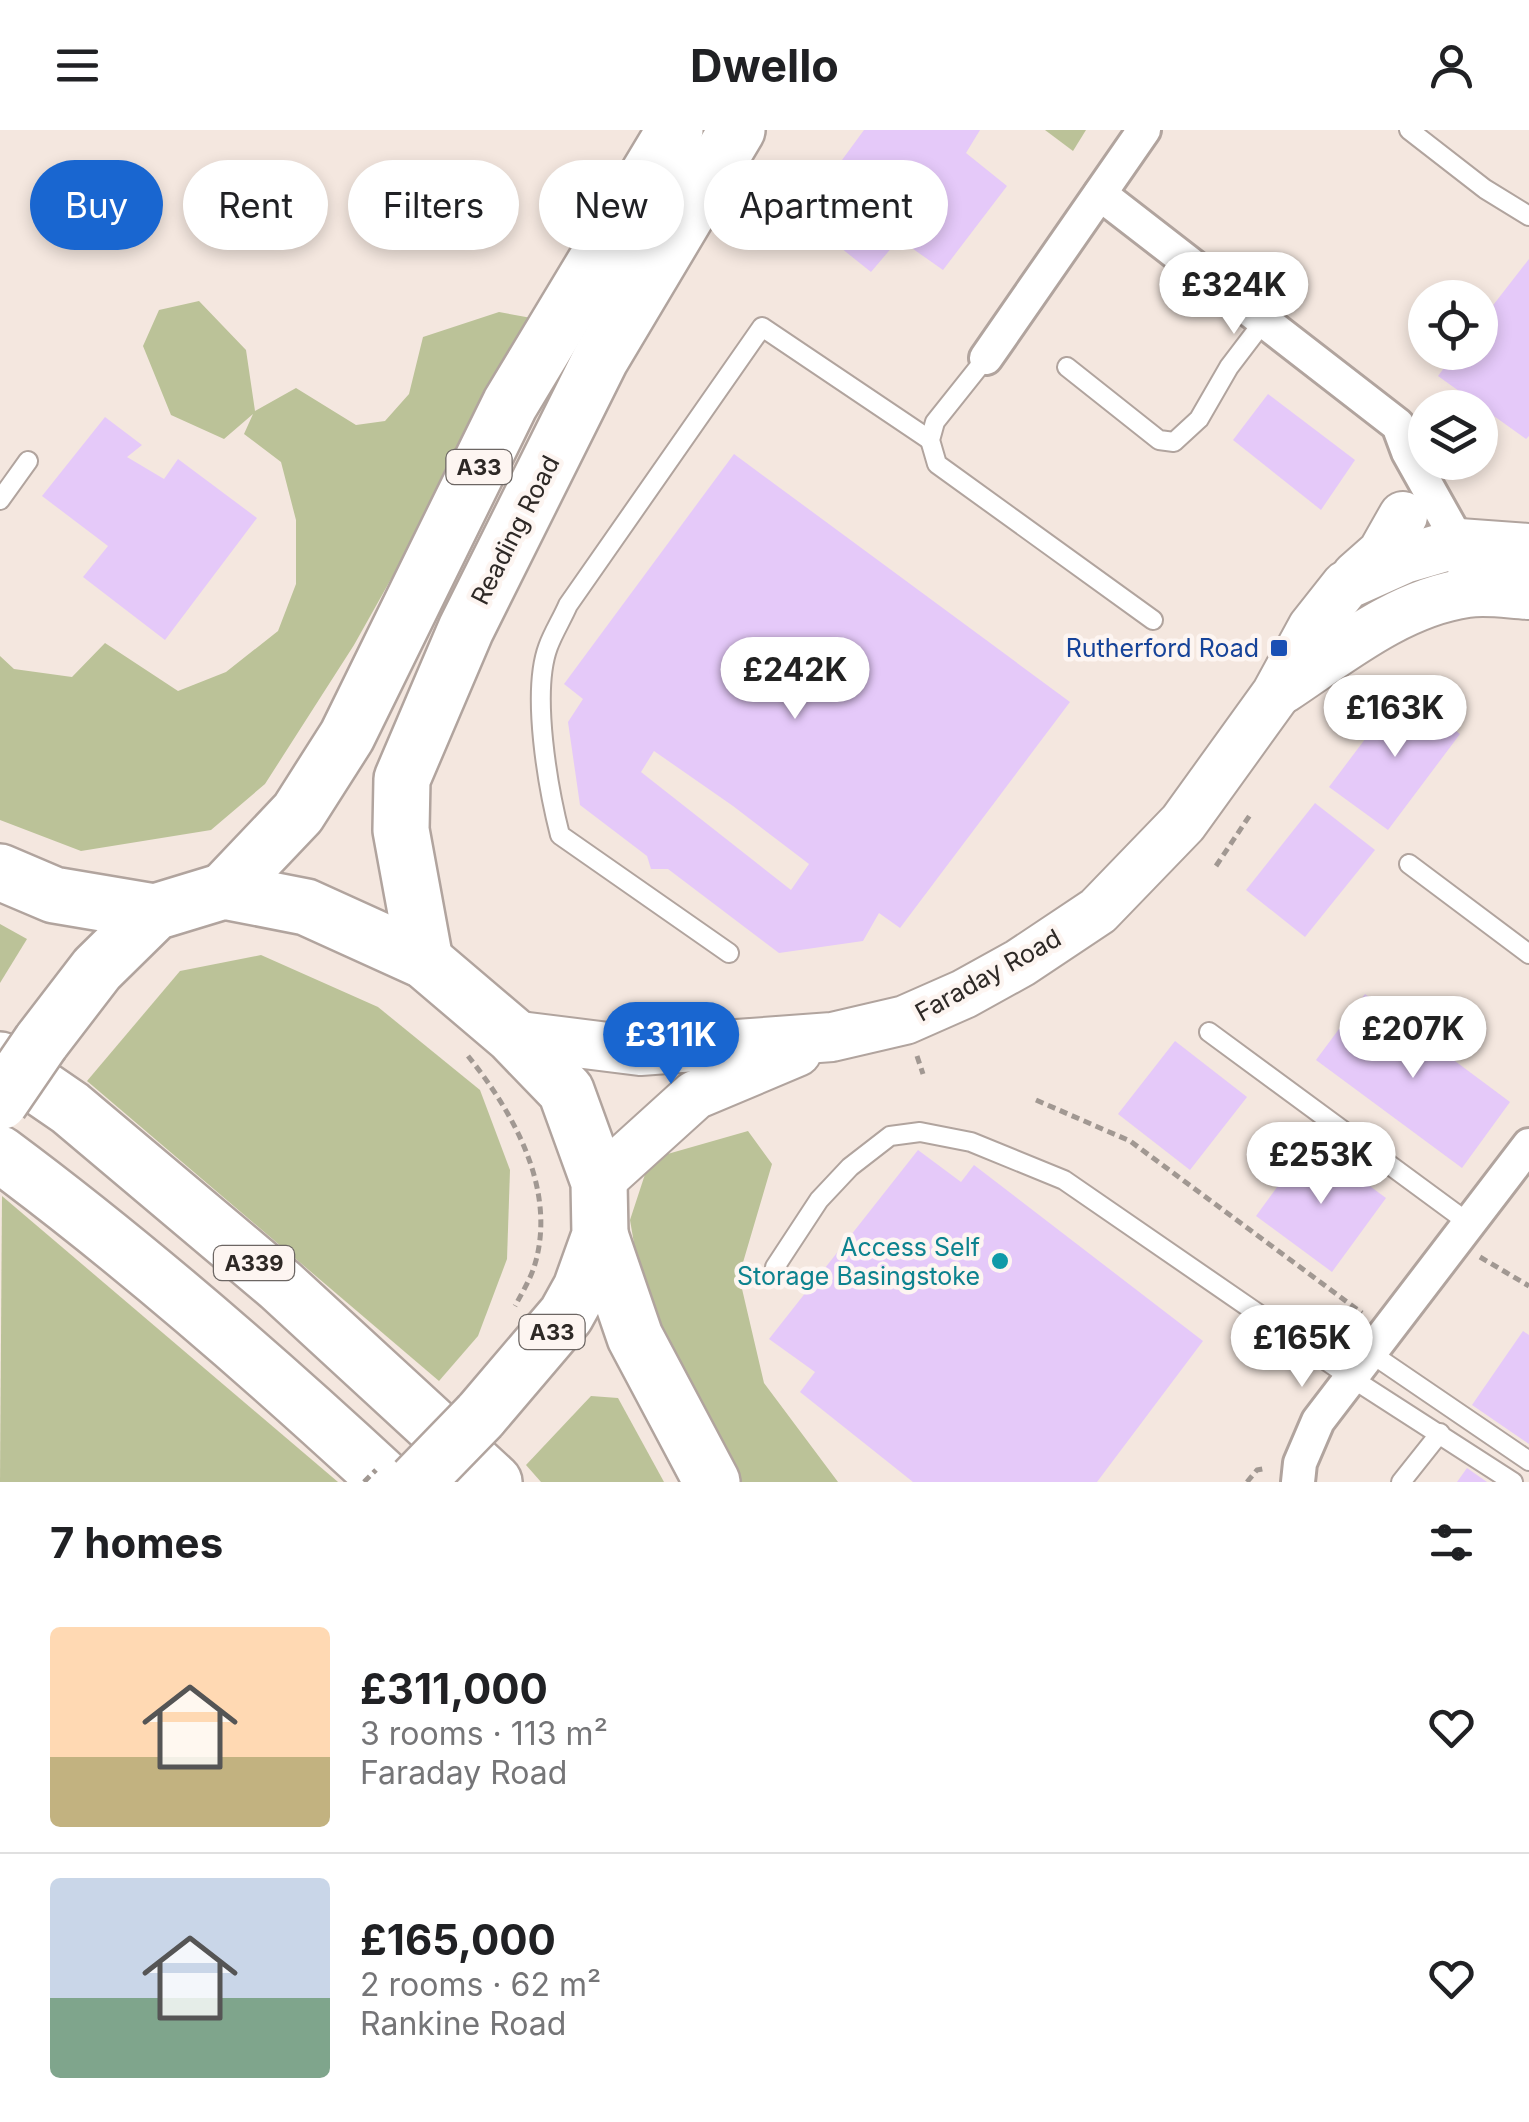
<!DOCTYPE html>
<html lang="en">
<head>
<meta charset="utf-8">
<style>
  :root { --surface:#fff; --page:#f6f6f6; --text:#202124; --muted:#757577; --line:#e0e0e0; --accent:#1966d0 }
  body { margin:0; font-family:Inter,sans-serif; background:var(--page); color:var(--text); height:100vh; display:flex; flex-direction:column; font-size:38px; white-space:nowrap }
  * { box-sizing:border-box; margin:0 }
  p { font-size:32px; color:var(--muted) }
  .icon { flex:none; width:55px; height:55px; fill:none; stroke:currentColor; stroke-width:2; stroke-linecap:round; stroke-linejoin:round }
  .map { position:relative; height:1352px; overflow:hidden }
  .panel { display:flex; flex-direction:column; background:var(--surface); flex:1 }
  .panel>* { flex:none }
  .banner { position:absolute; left:30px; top:30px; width:1000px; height:90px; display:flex; gap:20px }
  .controls { position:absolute; left:1408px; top:150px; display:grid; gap:20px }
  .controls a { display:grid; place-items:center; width:90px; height:90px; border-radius:50%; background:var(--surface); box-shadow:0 5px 15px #0003; font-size:50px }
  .price { position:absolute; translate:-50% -85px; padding:0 22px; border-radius:35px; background:#fff; color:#222; font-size:32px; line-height:65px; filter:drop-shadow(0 2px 5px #0008) }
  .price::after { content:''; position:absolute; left:50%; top:60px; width:30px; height:22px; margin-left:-15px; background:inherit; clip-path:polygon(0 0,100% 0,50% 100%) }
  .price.on { background:var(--accent); color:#fff }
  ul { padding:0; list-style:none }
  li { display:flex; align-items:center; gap:30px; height:250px; padding:0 50px }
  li+li { border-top:2px solid var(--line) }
  li span { display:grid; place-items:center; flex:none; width:280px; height:200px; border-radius:10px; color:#555 }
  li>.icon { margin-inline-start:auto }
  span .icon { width:120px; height:120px; fill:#fffc; stroke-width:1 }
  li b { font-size:42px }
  h2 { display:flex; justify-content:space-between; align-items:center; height:120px; padding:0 50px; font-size:42px }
  .pill { padding:0 35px; border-radius:45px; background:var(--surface); box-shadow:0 5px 15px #0003; font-size:35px; line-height:90px }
  .pill.on { background:var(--accent); color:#fff }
  header { display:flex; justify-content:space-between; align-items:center; height:130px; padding:0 50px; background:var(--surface); font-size:45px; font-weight:700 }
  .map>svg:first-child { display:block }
  .green { fill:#bbc298 }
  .building { fill:#e5c9f9; fill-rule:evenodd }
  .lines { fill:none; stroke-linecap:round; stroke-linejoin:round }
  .lane-casing { stroke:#b1a49e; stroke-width:22 }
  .street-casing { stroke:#b1a49e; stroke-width:38 }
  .secondary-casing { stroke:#b1a49e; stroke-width:52 }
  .highway-casing { stroke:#b1a49e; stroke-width:60 }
  .path { stroke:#a19892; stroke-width:5; stroke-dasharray:8 5; stroke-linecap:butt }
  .lane { stroke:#fff; stroke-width:18 }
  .street { stroke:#fff; stroke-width:32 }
  .secondary { stroke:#fff; stroke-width:48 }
  .highway { stroke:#fff; stroke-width:55 }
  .highway-bridge-casing { stroke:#b1a49e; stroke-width:60; stroke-linecap:butt }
  .path-bridge { stroke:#a19892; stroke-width:5; stroke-dasharray:8 5; stroke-linecap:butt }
  .highway-bridge { stroke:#fff; stroke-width:55 }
  .transit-dot { fill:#1a4fb4; stroke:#fdf5f1; stroke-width:4 }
  .culture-dot { fill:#0f9aa8; stroke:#fdf5f1; stroke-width:4 }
  .labels { text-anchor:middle; stroke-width:9; stroke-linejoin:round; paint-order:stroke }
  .shield { fill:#fdf5f1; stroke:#6c6663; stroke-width:2.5 }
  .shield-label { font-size:22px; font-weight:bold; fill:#2e2926 }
  .street-label { font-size:25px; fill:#2e2926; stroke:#fdf5f1 }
  .transit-label { font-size:25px; fill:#164399; stroke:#fdf5f1; text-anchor:end }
  .culture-label { font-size:25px; fill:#0d838f; stroke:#fdf5f1; text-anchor:end }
</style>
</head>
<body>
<header><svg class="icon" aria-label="menu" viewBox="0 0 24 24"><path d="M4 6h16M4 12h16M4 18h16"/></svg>Dwello<svg class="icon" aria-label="person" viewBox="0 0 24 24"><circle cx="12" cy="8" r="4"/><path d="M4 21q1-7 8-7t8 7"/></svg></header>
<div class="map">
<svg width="1529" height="1352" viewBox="0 0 1529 1352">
  <rect width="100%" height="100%" fill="#f4e7df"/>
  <g class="green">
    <path d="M1045 0H1086L1073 21Z"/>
    <path d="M199 171 246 220 255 281 296 258 356 295 385 291 409 264 423 207 499 182 537 189 354 515 265 654 211 700 81 721 0 690V526L14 539 72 547 105 513 178 561 226 542 278 501 296 454V390L281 332 244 304 253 284 224 309 171 285 143 216 159 180Z"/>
    <path d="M0 794 27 809 0 853Z"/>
    <path d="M261 825 378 877 480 960 510 1040 507 1129 478 1206 439 1251 87 951 180 841Z"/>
    <path d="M748 1001 772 1034 739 1146 764 1253 838 1352H739L648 1195 630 1090 650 1029Z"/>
    <path d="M2 1066 338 1352H0Z"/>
    <path d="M591 1266 618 1268 664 1352H541L526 1335Z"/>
  </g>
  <g class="building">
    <path d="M864 0H980L966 23 1007 56 943 140 899 109 871 142 801 86Z"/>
    <path d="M1529 129V306L1526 309 1438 246 1456 222H1480V192Z"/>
    <path d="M1268 264 1355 330 1321 380 1233 310Z"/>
    <path d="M105 287 142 315 127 327 164 349 178 329 257 388 165 510 83 447 108 416 42 366Z"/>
    <path d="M734 324 1070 572 900 798 879 783 863 811 779 823 668 739H651L647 726 580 675 568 592 583 569 564 554ZM654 621 733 676 809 734 791 760 641 642Z"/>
    <path d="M1402 560 1460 604 1388 700 1329 657Z"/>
    <path d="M1315 673 1375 720 1305 807 1246 760Z"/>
    <path d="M1365 864 1510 972 1462 1038 1316 930Z"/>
    <path d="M1175 911 1247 967 1190 1040 1118 984Z"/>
    <path d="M1310 1012 1386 1068 1332 1142 1256 1086Z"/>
    <path d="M918 1020 961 1052 974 1035 1203 1211 1097 1352H913L800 1262 815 1242 769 1209Z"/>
    <path d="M1523 1201 1529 1205V1314L1472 1275Z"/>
    <path d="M1467 1338 1487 1352H1457Z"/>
  </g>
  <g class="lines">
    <g class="lane-casing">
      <g id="lane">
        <path d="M1409 0 1485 59 1529 86"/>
        <path d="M986 228 935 292 930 310 937 334 1153 490"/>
        <path d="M1067 237 1159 310 1174 312 1199 289 1229 237 1264 191"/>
        <path d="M0 370 28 331"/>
        <path d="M1409 734 1529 824"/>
        <path d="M729 823 560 705C548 658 531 563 548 517 553 503 562 489 568 475L762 197 930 310"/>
        <path d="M1209 902 1470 1094"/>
        <path d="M775 1137 819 1070 850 1037 890 1006 920 1002 971 1012 1064 1050 1350 1247 1513 1352"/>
        <path d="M1369 1222 1529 1331"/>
        <path d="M1401 1352 1440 1303"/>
      </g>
    </g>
    <g class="street-casing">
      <g id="street">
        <path d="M1100 64 1398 295 1408 322 1459 413 1469 463"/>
        <path d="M986 228 1144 0"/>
        <path d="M1298 1352 1300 1333 1318 1291 1529 1015"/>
      </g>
    </g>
    <g class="secondary-casing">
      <g id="secondary">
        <path d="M1356 446 1382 423 1403 386"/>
        <path d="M1283 559C1339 522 1398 473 1467 463 1487 460 1509 464 1529 465"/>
        <path d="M512 905 640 921 832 907 905 890 964 864 1020 833 1098 781 1183 693 1276 564 1312 498 1346 455 1404 429 1459 413 1529 418"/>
        <path d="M599 1052 695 965 797 922"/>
      </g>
    </g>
    <g class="highway-casing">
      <g id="highway">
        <path d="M0 742 54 765 155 782"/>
        <path d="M224 761 298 683 347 606 510 274 675 0"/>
        <path d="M425 831 401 700 402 649 466 499 600 230 737 0"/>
        <path d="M41 912 97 839 155 782 224 761 306 777 425 831 512 905 566 961 599 1052 600 1105 581 1158 566 1185 480 1286"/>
        <path d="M0 930 70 978 280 1155 494 1352"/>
        <path d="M0 1024C136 1125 264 1237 388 1352"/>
        <path d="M600 1105 635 1207 712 1352"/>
      </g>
    </g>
    <g class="path">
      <path d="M1216 736 1252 682"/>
      <path d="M468 926C513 982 557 1059 535 1134 531 1148 522 1163 515 1176"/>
      <path d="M917 926 923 944"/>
      <path d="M1036 970 1130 1011 1362 1183"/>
      <path d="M1480 1127 1529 1156"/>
      <path d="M1247 1352 1257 1340 1267 1338"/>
    </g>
    <use href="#lane" class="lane"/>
    <use href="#street" class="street"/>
    <use href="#secondary" class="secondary"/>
    <use href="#highway" class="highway"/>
    <g class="highway-bridge-casing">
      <g id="highway-bridge">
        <path d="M0 972 41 912"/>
        <path d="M416 1352 480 1286"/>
      </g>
    </g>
    <path class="path-bridge" d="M364 1352 376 1340"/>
    <use href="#highway-bridge" class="highway-bridge"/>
  </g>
  <rect class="transit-dot" x="1269" y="508" width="20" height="20" rx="5"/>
  <circle class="culture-dot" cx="1000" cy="1131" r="10"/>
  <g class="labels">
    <g class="shield">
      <rect x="446.5" y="320" width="65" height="34" rx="8"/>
      <rect x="214" y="1116" width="80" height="34" rx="8"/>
      <rect x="519.5" y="1185" width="65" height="34" rx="8"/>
    </g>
    <g class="shield-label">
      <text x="479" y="345">A33</text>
      <text x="254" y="1141">A339</text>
      <text x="552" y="1210">A33</text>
    </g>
    <g class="street-label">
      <text transform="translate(515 400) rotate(-63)" y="9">Reading Road</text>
      <text transform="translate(988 845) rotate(-29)" y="9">Faraday Road</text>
    </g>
    <g class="transit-label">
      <text x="1259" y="527">Rutherford Road</text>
    </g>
    <g class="culture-label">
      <text x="980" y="1126">Access Self<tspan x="980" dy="29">Storage Basingstoke</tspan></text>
    </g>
  </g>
</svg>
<div class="controls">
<a><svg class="icon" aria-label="locate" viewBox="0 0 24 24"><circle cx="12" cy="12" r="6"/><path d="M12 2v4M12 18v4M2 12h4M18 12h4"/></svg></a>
<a><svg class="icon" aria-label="layers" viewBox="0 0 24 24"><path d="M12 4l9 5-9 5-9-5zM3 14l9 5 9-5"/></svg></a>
</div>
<b class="price" style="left:1234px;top:207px">£324K</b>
<b class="price" style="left:795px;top:592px">£242K</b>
<b class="price" style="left:1395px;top:630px">£163K</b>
<b class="price" style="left:1413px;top:951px">£207K</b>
<b class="price on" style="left:671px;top:957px">£311K</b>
<b class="price" style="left:1321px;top:1077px">£253K</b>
<b class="price" style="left:1302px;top:1260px">£165K</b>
<div class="banner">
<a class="pill on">Buy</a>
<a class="pill">Rent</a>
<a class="pill">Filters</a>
<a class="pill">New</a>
<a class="pill">Apartment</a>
</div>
</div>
<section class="panel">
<h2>7 homes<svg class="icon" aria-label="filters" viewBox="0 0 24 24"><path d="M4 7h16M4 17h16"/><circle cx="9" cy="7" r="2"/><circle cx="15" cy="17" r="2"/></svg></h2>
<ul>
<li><span style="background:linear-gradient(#ffd9b3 65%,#c2b280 0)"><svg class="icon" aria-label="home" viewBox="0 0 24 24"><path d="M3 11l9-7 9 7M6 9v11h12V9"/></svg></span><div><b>£311,000</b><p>3 rooms · 113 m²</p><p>Faraday Road</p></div><svg class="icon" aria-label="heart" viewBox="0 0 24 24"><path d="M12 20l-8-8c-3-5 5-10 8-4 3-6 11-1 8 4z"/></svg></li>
<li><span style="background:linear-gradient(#c9d6e8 60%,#7fa58c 0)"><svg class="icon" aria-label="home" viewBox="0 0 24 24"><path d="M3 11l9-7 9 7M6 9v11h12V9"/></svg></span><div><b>£165,000</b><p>2 rooms · 62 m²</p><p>Rankine Road</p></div><svg class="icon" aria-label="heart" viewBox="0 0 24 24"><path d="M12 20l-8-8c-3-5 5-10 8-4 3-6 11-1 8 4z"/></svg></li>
</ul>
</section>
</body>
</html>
